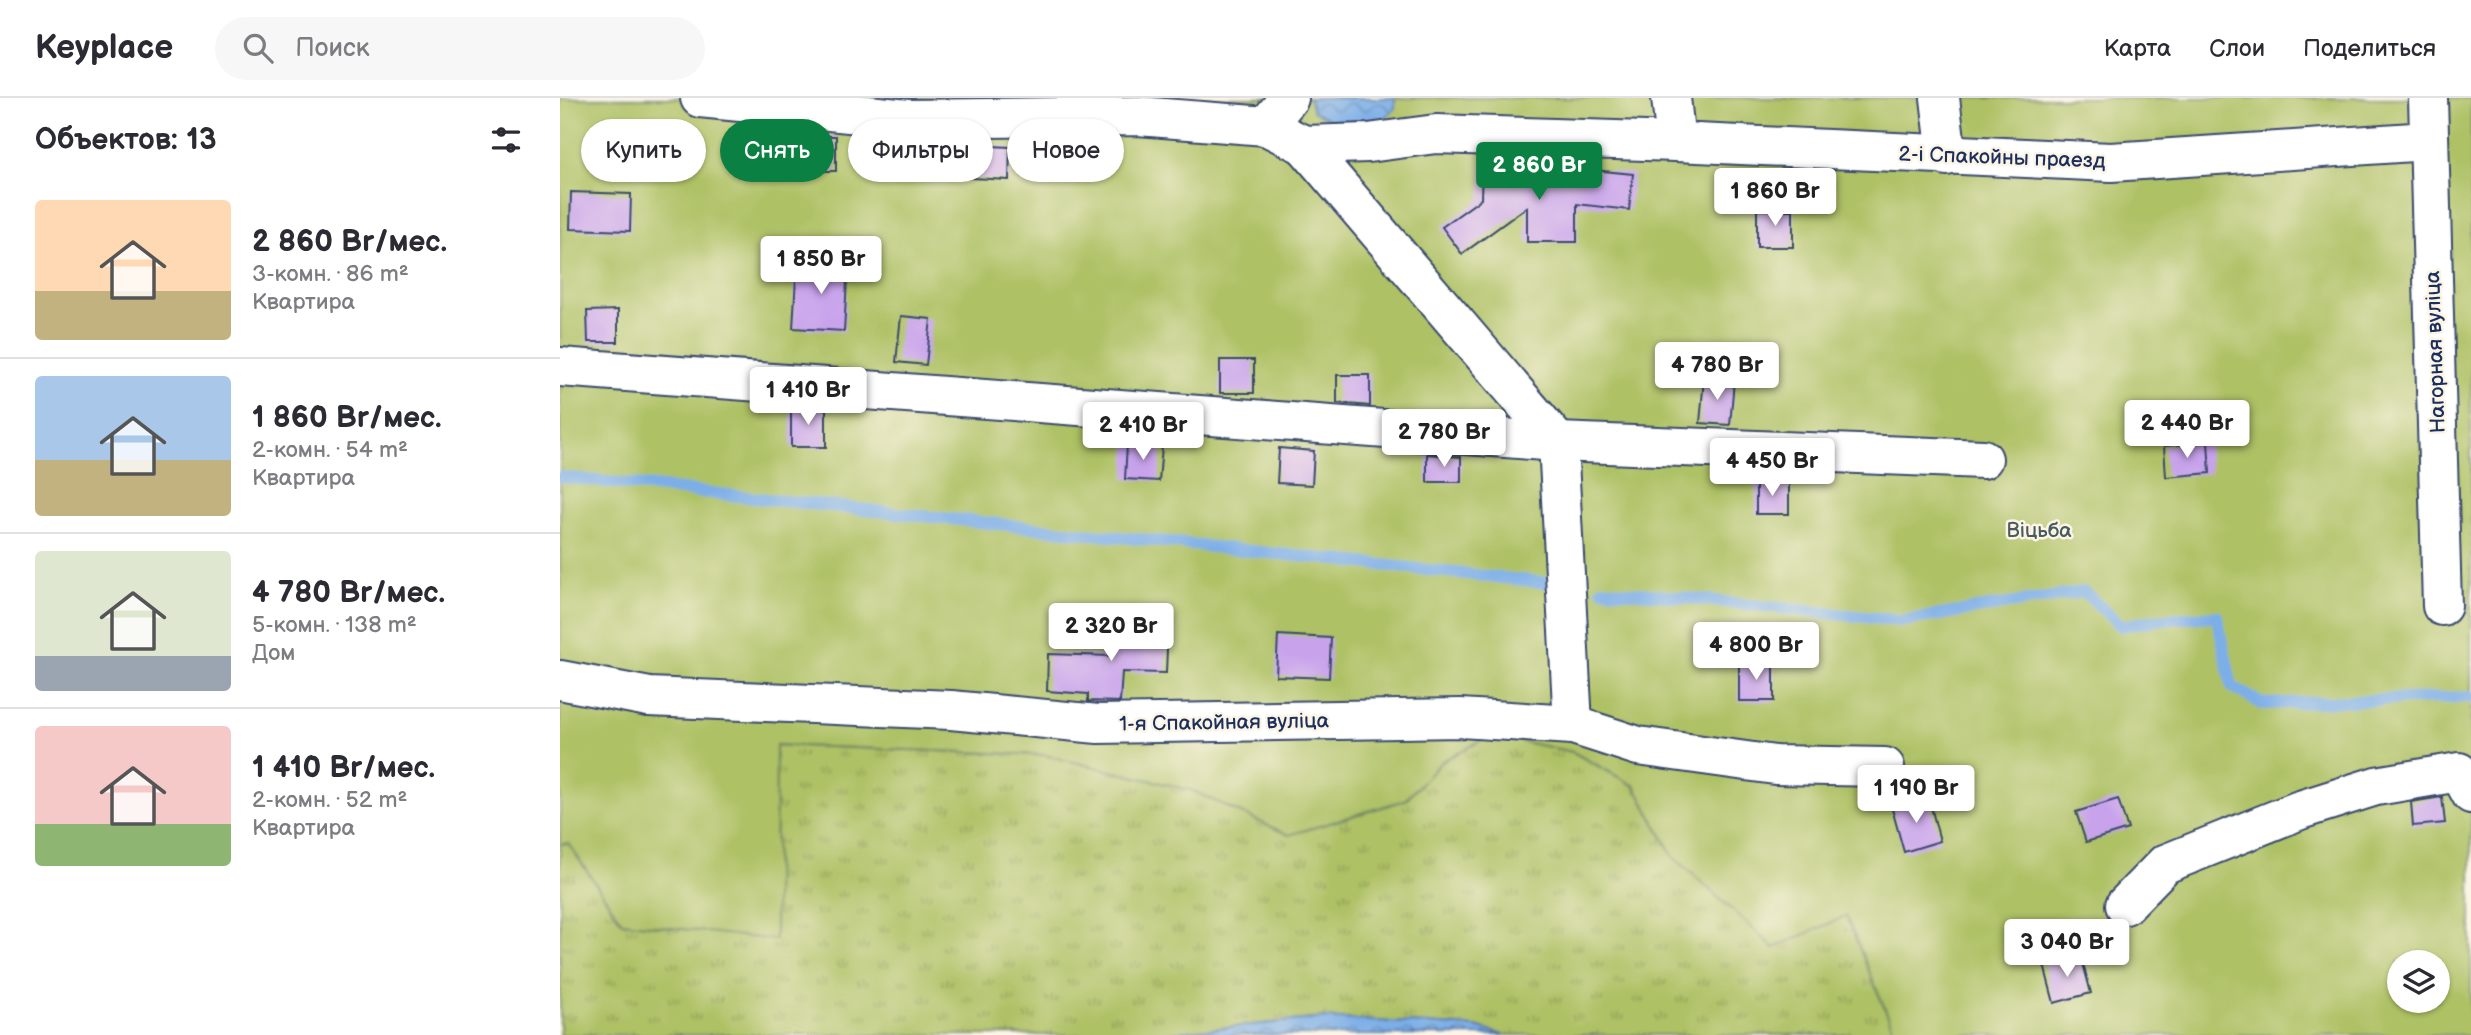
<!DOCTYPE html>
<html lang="ru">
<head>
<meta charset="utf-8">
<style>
  :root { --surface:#fff; --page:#f7f7f7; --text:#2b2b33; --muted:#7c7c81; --line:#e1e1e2; --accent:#0b8043 }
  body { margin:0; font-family:"Balsamiq Sans",sans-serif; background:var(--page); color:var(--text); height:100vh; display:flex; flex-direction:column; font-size:26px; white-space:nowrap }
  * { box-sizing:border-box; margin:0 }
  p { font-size:23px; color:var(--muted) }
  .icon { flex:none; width:38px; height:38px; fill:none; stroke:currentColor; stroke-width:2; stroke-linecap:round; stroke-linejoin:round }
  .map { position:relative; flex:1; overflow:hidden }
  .sheet { display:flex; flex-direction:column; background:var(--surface); width:560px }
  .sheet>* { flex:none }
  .guide { position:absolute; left:21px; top:21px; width:665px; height:63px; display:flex; gap:14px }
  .buttons { position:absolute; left:1827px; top:852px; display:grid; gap:14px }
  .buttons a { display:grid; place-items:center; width:63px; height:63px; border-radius:50%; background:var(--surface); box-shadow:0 2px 5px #0004; font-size:35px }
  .price { position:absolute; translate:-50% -60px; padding:0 16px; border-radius:7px; background:#fff; color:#222; font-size:23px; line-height:46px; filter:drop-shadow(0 2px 4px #0008) }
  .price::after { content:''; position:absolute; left:50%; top:42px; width:21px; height:16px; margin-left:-10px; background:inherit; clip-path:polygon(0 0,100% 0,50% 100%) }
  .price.on { background:var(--accent); color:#fff }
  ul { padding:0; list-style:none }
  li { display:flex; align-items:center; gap:21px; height:175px; padding:0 35px }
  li+li { border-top:2px solid var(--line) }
  li span { display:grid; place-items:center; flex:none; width:196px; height:140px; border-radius:7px; color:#555 }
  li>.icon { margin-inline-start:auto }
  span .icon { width:84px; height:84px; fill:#fffc; stroke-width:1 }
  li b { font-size:30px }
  h2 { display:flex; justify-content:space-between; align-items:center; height:84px; padding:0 35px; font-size:30px }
  .chip { padding:0 24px; border-radius:32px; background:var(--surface); box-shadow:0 2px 5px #0004; font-size:24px; line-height:63px }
  .chip.on { background:var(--accent); color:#fff }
  header { display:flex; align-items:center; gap:42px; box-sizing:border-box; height:98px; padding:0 35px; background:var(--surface); border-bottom:2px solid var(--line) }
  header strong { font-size:33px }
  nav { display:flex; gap:38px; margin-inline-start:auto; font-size:24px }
  .search { width:490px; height:63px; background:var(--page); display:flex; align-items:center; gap:18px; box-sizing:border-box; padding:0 24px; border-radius:38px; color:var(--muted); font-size:26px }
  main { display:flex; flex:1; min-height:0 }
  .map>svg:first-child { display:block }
  .grass { fill:url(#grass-tufts); stroke:#647862; stroke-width:2 }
  .garden { fill:#aec165; stroke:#647862; stroke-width:2; fill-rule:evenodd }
  .water { fill:url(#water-waves); stroke:#4b6ea3; stroke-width:2 }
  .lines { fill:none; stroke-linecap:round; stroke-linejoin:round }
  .stream { stroke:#7baee8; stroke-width:12 }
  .building { fill:#c8a3ec }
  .minor-casing { stroke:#3a4a6c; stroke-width:42 }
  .minor { stroke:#fff; stroke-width:38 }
  .labels { text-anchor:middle; stroke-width:5; stroke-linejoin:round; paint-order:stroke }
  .street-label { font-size:21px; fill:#1b2f5e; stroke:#fcf5e5 }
  .park-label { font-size:21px; fill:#475b60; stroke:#fcf5e5 }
</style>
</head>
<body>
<header>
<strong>Keyplace</strong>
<div class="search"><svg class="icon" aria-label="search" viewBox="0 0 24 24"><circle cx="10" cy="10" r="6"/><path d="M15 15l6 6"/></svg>Поиск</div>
<nav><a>Карта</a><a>Слои</a><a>Поделиться</a></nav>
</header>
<main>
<section class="sheet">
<h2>Объектов: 13<svg class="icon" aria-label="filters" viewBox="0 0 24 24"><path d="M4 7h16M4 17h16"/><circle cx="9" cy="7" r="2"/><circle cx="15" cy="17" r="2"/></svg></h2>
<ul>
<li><span style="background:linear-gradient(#ffd9b3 65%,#c2b280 0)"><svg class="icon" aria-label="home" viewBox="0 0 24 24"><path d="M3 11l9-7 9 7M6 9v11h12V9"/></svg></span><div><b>2 860 Br/мес.</b><p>3-комн. · 86 m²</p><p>Квартира</p></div></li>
<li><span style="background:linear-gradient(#a9c7e8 60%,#c2b280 0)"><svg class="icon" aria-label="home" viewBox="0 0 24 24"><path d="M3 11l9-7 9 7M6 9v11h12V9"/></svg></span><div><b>1 860 Br/мес.</b><p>2-комн. · 54 m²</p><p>Квартира</p></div></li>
<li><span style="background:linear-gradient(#dfe7d0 75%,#9aa5b1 0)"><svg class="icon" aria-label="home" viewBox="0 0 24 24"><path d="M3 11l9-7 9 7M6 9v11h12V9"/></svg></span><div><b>4 780 Br/мес.</b><p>5-комн. · 138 m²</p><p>Дом</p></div></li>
<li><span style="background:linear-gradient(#f6c9c9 70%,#8fb573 0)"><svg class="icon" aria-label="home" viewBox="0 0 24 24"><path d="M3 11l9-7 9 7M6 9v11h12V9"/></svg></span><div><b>1 410 Br/мес.</b><p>2-комн. · 52 m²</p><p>Квартира</p></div></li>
</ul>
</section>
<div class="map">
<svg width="1911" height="937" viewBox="0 0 1911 937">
  <defs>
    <pattern id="grass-tufts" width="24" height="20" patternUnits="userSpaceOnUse" patternTransform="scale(1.75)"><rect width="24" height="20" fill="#aec165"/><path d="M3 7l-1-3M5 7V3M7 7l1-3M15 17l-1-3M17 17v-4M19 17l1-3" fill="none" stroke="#8d9d56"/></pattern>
    <pattern id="water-waves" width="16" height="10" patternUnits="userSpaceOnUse" patternTransform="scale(1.75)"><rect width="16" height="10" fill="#7baee8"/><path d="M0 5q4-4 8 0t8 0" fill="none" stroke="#648ebf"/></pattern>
  </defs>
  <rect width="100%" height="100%" fill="#fcf5e5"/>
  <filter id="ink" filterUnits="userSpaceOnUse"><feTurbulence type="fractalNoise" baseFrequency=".0143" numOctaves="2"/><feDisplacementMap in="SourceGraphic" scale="14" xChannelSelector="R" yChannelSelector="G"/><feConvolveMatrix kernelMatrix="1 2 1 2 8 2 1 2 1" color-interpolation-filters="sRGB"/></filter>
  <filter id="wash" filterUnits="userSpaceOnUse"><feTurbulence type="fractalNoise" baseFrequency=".00686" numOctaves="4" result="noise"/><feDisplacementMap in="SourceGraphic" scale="28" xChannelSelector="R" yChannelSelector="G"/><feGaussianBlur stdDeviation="1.57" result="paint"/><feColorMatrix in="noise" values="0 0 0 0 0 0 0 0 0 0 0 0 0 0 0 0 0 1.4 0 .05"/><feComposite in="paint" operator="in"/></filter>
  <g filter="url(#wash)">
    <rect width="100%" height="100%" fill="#ebe0bc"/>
    <path class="grass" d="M931 637 1013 654 1075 688 1113 758 1286 818 1336 937H944L915 929 764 920 587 937H0V746L8 745 62 824 215 841V647L485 657 631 692 729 737 845 702 882 663Z"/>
    <path class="garden" d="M0 0H1911V937H1336L1286 818 1214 850 1113 758 1075 688 1013 654 931 637 882 663 845 702 729 737 631 692 485 657 216 647 215 842 62 824 8 745 0 746ZM1839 864H1878V903H1839Z"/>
    <g class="water">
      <path d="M749 0H835V11L819 24 771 22 753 13Z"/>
      <path d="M764 920 915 929 944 937H587Z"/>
    </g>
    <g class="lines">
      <g class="stream">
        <path d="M0 379 989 485"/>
        <path d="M1042 491 1342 523 1524 494 1561 528 1595 522 1657 518 1672 589 1702 606 1911 599"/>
      </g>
    </g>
    <g id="blocks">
      <g class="building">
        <path d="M81 25H120L121 76H82Z"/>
        <rect x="236" y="38" width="40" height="35"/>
        <path d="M394 46 450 49 449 82 393 79Z"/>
        <path d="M970 67 1023 68V71L1073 76 1069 112 1017 106V144H967V109L902 156 882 129 921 101 922 70 969 72Z"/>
        <path d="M11 94 71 96 70 133 10 131Z"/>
        <rect x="1197" y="112" width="36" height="37"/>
        <path d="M237 163 288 166 284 233 233 230Z"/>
        <path d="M58 212V244H28L27 213Z"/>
        <path d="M341 218 371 221 366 267 336 264Z"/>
        <rect x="660" y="262" width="34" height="33"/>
        <path d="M777 277H810V308L777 305Z"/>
        <path d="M1144 280 1174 283 1170 327 1140 325Z"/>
        <path d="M231 309 266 311V349H231Z"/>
        <path d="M1648 344 1650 375 1606 379 1604 348Z"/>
        <path d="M567 346 602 348 599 383 565 381Z"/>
        <path d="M719 350 754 353 752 387 717 385Z"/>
        <path d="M867 356 901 359V384H867Z"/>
        <rect x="1196" y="384" width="33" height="32"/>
        <path d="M552 525 608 527 606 575 562 574 560 604 528 603V596L487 593 488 556 551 558Z"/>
        <path d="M718 537 771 540 769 580 716 578Z"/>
        <rect x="1179" y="565" width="35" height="38"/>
        <path d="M1882 699 1885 725 1853 728 1851 704Z"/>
        <path d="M1369 701 1380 743 1344 754 1332 711Z"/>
        <path d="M1558 701 1568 731 1526 744 1516 714Z"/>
        <path d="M1521 858 1531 895 1494 905 1484 867Z"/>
      </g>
    </g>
  </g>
  <g filter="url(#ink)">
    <use href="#blocks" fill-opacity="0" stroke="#3a4a6c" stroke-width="2"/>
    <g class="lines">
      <g class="minor-casing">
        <g id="minor">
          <path d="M140 0 348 21 578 18 706 28 744 47 808 45 876 36 1116 44 1551 64 1868 43"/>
          <path d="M1111 0 1116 44"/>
          <path d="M1380 0 1387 58"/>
          <path d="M1868 0 1882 508"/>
          <path d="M706 28 729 0"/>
          <path d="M744 47 998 344 1013 627"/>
          <path d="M0 269 998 344 1423 361"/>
          <path d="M0 582 89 599 391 612 538 626 900 620 1013 627 1078 648 1215 667 1325 669"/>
          <path d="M1565 807 1605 766 1740 712 1816 688 1899 674 1911 696"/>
        </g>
      </g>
      <use href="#minor" class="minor"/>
    </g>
  </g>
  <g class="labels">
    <g class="street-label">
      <text transform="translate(1442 59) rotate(2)" y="7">2-і Спакойны праезд</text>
      <text transform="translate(1875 254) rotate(-92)" y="7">Нагорная вуліца</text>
      <text transform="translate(664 624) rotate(-1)" y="7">1-я Спакойная вуліца</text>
    </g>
    <g class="park-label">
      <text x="1479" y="439">Віцьба</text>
    </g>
  </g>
</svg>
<div class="buttons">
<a><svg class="icon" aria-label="layers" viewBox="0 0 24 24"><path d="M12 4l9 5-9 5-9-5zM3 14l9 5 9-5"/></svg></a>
</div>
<b class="price on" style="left:979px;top:104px">2 860 Br</b>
<b class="price" style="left:1215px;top:130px">1 860 Br</b>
<b class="price" style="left:261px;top:198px">1 850 Br</b>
<b class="price" style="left:1157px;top:304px">4 780 Br</b>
<b class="price" style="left:248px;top:329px">1 410 Br</b>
<b class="price" style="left:1627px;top:362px">2 440 Br</b>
<b class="price" style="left:583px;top:364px">2 410 Br</b>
<b class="price" style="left:884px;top:371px">2 780 Br</b>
<b class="price" style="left:1212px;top:400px">4 450 Br</b>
<b class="price" style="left:551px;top:565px">2 320 Br</b>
<b class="price" style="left:1196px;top:584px">4 800 Br</b>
<b class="price" style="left:1356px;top:727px">1 190 Br</b>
<b class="price" style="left:1507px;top:881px">3 040 Br</b>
<div class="guide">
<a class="chip">Купить</a>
<a class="chip on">Снять</a>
<a class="chip">Фильтры</a>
<a class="chip">Новое</a>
</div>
</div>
</main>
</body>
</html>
